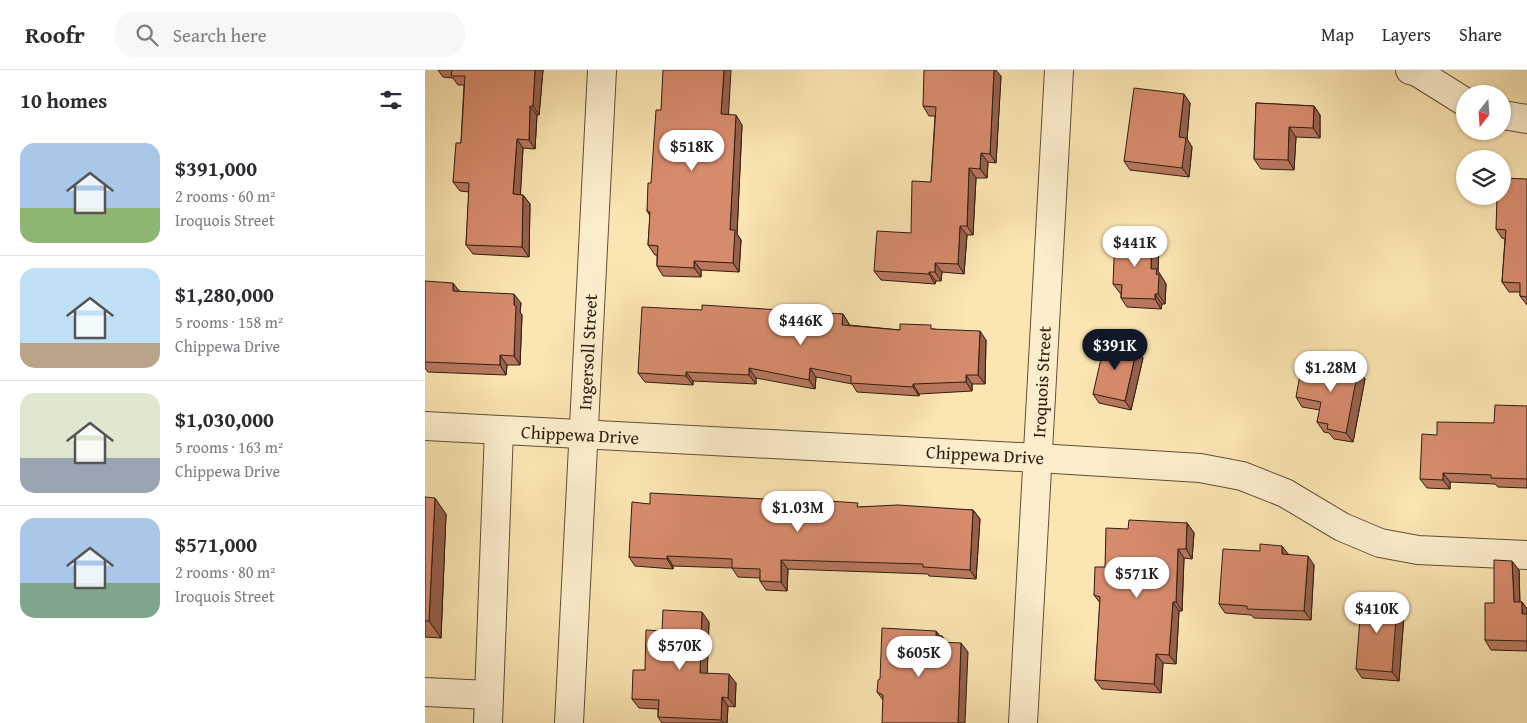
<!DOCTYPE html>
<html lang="en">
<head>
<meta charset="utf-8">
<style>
  :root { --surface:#fff; --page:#f7f7f7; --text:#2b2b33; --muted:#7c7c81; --line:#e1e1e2; --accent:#111827 }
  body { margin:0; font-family:"Gentium Book Plus",serif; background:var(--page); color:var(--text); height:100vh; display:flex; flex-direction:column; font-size:19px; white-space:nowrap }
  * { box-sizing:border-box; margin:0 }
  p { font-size:16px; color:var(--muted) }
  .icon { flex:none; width:28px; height:28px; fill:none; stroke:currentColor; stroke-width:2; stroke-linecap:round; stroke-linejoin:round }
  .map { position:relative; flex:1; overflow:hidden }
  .sheet { display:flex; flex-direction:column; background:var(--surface); width:425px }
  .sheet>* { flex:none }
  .needle { width:32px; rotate:197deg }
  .fabs { position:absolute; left:1031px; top:15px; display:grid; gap:10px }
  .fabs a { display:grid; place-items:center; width:55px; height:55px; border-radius:50%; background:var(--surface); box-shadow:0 1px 4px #0004; font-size:25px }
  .price { position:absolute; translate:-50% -42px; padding:0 11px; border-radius:18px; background:#fff; color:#222; font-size:16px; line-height:32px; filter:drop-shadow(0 1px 2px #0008) }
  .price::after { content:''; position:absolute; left:50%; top:30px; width:15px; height:11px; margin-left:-8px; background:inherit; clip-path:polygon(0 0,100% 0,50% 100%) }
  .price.on { background:var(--accent); color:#fff }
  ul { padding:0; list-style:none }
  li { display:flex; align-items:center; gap:15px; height:125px; padding:0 20px }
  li+li { border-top:1px solid var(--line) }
  li span { display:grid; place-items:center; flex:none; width:140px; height:100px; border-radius:15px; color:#555 }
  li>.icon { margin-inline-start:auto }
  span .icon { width:60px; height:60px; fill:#fffc; stroke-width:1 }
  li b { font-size:21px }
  h2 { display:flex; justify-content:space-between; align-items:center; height:60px; padding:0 20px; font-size:21px }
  header { display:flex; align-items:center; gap:30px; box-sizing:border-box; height:70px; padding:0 25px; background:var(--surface); border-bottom:1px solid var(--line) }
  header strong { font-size:24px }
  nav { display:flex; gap:28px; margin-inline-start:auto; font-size:18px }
  .search { width:350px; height:45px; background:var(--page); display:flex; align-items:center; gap:12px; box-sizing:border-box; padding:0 18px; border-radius:20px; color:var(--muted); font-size:19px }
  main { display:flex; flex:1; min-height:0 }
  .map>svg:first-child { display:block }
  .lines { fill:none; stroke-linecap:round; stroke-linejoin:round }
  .minor-casing { stroke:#624e39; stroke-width:30 }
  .minor { stroke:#fceecd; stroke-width:28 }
  .wall { fill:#b9785e; stroke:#2f1c11 }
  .shaded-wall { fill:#96614c; stroke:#2f1c11 }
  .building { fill:#d78b6d; stroke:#2f1c11 }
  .labels { text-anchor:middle; stroke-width:4; stroke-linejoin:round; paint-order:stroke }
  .street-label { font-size:18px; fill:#2f1c11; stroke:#fceecd }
</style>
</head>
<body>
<header>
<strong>Roofr</strong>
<div class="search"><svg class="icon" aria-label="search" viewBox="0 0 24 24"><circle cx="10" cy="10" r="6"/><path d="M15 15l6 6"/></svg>Search here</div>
<nav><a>Map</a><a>Layers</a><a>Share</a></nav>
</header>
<main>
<section class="sheet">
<h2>10 homes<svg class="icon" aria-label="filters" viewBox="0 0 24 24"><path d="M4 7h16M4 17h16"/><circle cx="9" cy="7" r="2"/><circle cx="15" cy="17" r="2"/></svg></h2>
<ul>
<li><span style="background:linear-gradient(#a9c7e8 65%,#8fb573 0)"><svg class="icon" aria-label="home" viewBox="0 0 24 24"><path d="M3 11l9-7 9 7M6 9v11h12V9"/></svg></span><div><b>$391,000</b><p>2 rooms · 60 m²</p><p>Iroquois Street</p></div></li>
<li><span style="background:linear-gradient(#bfe0f5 75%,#b9a48a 0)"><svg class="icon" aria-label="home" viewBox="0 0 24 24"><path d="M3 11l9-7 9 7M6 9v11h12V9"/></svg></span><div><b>$1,280,000</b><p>5 rooms · 158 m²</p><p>Chippewa Drive</p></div></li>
<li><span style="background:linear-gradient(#dfe7d0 65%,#9aa5b1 0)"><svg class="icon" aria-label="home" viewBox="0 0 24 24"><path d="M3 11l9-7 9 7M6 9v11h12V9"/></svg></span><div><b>$1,030,000</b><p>5 rooms · 163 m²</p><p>Chippewa Drive</p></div></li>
<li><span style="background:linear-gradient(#a9c7e8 65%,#7fa58c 0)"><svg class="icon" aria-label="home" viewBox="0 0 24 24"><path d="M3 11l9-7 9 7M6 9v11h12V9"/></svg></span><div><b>$571,000</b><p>2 rooms · 80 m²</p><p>Iroquois Street</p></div></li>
</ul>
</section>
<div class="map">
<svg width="1102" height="653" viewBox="0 0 1102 653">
  <rect width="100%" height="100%" fill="#fbe5b2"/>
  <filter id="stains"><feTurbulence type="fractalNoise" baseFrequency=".004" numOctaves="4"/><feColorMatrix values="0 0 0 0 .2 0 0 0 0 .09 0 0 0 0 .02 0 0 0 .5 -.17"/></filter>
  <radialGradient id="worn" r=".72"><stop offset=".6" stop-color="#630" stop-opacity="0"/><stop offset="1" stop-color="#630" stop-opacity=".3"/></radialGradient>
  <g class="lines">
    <g class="minor-casing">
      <g id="minor">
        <path d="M985 0 992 2 1040 32"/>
        <path d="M1078 45 1102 49"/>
        <path d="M0 356 613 388 775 398 817 406 860 423 917 457 955 473 993 480 1102 485"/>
        <path d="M0 622 64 625"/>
        <path d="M63 653 74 360"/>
        <path d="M144 653 177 0"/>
        <path d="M598 653 634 0"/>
      </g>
    </g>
    <use href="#minor" class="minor"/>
  </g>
  <g class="wall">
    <path d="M13 0H118L114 45H112L110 79 98 78 95 125H98L105 134 104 187 48 184 41 175 44 122 35 121 28 112 36 73 39 15H33L28 8 18 7Z"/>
    <path d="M576 6 571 93 563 92 562 108H551L548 165H542L539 204 517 202 516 211H511L510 214 456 210 449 201 486 163 506 112 510 46H504L498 36Z"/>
    <path d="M765 33 762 69 767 77 764 107 705 100 699 91Z"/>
    <path d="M831 33 889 36 895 45V68L871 67 869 100 836 99 829 89Z"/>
    <path d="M303 45 317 55 312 164 316 170 314 202 276 200V207L238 206 232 196V185H230L223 175 225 146 222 141 226 113Z"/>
    <path d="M1102 109V235L1095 226V222H1084L1077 212 1080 169 1077 168 1071 159Z"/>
    <path d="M727 168 734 177 733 201 741 214 740 234H737L736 239 702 237 696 228V223H695L688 214Z"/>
    <path d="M0 219 34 221 96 233 95 242 97 245 95 295H82L81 305 3 302 0 298Z"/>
    <path d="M277 240 418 244 424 254V255L475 260 509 259 561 270 560 314H547V321L494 324V326L432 322 427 314 391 307 390 319 331 308V314L268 311V315L220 312 213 303Z"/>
    <path d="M718 288 706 340 674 333 668 324Z"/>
    <path d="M936 302V304L940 309 928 372 909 369 904 363 899 362 892 352 895 340 877 337 871 327 904 305Z"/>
    <path d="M1102 336V418L1073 417 1070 414 1025 412V419L1002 418 995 409 1069 353Z"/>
    <path d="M0 427 21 444 16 568 0 567Z"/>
    <path d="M225 434 404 439 436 437 548 440 555 449 551 509 504 506 503 504 363 499 362 521 341 520 335 511V508L313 507 307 498 248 496V499L210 496 204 487Z"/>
    <path d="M762 453 769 463 767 489 759 488 757 541H754L751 594 738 593 736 623 677 619 670 610 675 533 669 525 680 497 703 459Z"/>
    <path d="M863 484 889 495 886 550 829 548 826 545 800 543 794 534Z"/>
    <path d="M1094 500 1095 532H1097L1102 539V581L1066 580 1060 570 1069 533Z"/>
    <path d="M969 526 976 535 975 540 979 545 974 611 937 608 931 599 944 536Z"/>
    <path d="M284 552 282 603 311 613 310 637 303 636 302 653H237L233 647V639L214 638 207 629 237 561Z"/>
    <path d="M511 561 515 566H517L521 572 543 582 458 630 452 622Z"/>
  </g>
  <g class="shaded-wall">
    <path d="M110 0H118L114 45 108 36Z"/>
    <path d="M299 0H306L303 54 296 44Z"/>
    <path d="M569 0H571L576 6 571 93 565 84Z"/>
    <path d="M759 24 765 33 762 69 767 77 764 107 757 98 754 67Z"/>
    <path d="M105 36 112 45 110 79 104 70Z"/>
    <path d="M889 36 895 45V68L888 58Z"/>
    <path d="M311 45 317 55 312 164 316 170 314 202 308 193 305 160Z"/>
    <path d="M864 57 871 67 869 100 863 90Z"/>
    <path d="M92 69 98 78 95 134 88 124Z"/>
    <path d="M556 83 563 92 562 108 555 99Z"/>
    <path d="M544 98 551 108 548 165 542 156Z"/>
    <path d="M98 125 105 134 104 187 97 177Z"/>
    <path d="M535 156 542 165 539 204 533 194Z"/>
    <path d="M727 168 734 177 733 201 741 214 740 234 733 224 726 199Z"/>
    <path d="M269 191 276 200V207L269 198Z"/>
    <path d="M510 193 517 202 516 211 510 202Z"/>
    <path d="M504 202 511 211 510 214 504 204Z"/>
    <path d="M28 213 35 222 28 221Z"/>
    <path d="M89 224 96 233 95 242 97 245 95 295 89 286Z"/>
    <path d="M730 224 737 234 736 239 730 229Z"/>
    <path d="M418 244 424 254V264L417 255Z"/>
    <path d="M555 261 561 270 560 314 553 305Z"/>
    <path d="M712 278 718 288 706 340 700 331Z"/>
    <path d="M75 285 82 295 81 305 75 295Z"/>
    <path d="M930 292 936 302V304L940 309 928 372 921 363Z"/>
    <path d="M324 298 331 308V314L324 305Z"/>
    <path d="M385 298 391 307 390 319 384 310Z"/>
    <path d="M261 302 268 311V315L261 306Z"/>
    <path d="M541 305 547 314V321L541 312Z"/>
    <path d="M488 314 494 324V326L488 317Z"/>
    <path d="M1018 403 1025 412V419L1018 410Z"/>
    <path d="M10 428 21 444 16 568 4 551Z"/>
    <path d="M359 430 366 440 359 437Z"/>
    <path d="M548 440 555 449 551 509 545 500Z"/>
    <path d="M762 453 769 463 767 489 761 479Z"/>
    <path d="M857 476 864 485 857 484Z"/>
    <path d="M753 479 759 488 757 541 751 532Z"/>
    <path d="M242 486 248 496V499L242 489Z"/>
    <path d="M883 486 889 495 886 550 879 541Z"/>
    <path d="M356 490 363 499 362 521 356 512Z"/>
    <path d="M1087 491 1094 500 1095 541 1089 532Z"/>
    <path d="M969 526 976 535 975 540 979 545 974 611 967 602 968 535Z"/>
    <path d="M748 532 754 541 751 594 744 585Z"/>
    <path d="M1097 532 1102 539V551L1097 544Z"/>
    <path d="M277 542 284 552 282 612 275 603Z"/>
    <path d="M511 561 516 568 517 566 523 575 517 574 511 566Z"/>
    <path d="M536 573 543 582 540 653H533Z"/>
    <path d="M731 584 738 593 736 623 729 614Z"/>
    <path d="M304 604 311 613 310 637 303 628Z"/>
    <path d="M297 627 303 636 302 653H298L296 650Z"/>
  </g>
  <g class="building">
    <path d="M27 0H110L108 36H105L104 70 92 69 88 124 98 125 97 177 41 175 44 113 28 112 31 73H36L40 6H26Z"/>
    <path d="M238 0H299L296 44 311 45 305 160H310L308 193 269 191V198L232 196 233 176 223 175 225 142 222 141 223 113H226L231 40H236Z"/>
    <path d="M499 0H569L565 84 556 83 555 99 544 98 542 156H535L533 194 510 193V202H504V204L449 201 452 161 486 163 487 111 506 112 511 37 498 36Z"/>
    <path d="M709 18 759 24 754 67 761 68 757 98 699 91Z"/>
    <path d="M831 33 889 36 888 58 864 57 863 90 829 89Z"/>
    <path d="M1078 108 1102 109V227L1095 226V213L1077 212 1081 160 1071 159 1072 126H1078Z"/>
    <path d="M690 166 727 168 726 199H732L731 204 734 205 733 224H730V229L696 228 697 215 688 214Z"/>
    <path d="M0 211 28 213V221L89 224V235L91 236 89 286 75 285V295L0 292Z"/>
    <path d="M277 235 418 244 417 255 475 260V254L506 255V259L555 261 553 305H541V312L488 314V317L426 313V306L385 298 384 310 324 298V305L261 302V306L213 303 217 237 277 240Z"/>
    <path d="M680 271 712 278 700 331 668 324Z"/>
    <path d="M907 288 930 292 929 299 933 300 921 363 902 359 903 354 892 352 896 332 871 327 876 299 904 305Z"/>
    <path d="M1070 335 1102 336V409L1066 408V405L1018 403V410L995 409 997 364 1012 365V352L1069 353Z"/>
    <path d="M225 423 359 430V437L404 439V431L433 433 432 437 473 435 548 440 545 500 498 497V494L356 490V512L335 511V499L307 498V489L242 486V489L204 487 207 432 225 434Z"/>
    <path d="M0 427 10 428 4 551H0Z"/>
    <path d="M704 450 762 453 761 479H753L751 532H748L744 585 731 584 729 614 670 610 675 527 669 525 670 497H680L681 458 703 459Z"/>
    <path d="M835 474 857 476V484L883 486 879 541 822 539V536L794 534 798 479 835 481Z"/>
    <path d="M1069 490 1087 491 1089 532H1097V544H1102V571L1060 570V533H1069Z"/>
    <path d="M945 524 969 526 968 535H972L967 602 931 599 936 536H944Z"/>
    <path d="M238 540 277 542 275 603 304 604 303 628 297 627 296 650 233 647 234 630 207 629 208 600H220L221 560 237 561Z"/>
    <path d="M457 558 511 561V566H517L516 572 536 573 533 653H457L458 625 452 622 453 610 455 609Z"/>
  </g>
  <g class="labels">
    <g class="street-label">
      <text transform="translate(163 282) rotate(-87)" y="6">Ingersoll Street</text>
      <text transform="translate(617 312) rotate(-87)" y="6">Iroquois Street</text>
      <text transform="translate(155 365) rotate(3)" y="6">Chippewa Drive</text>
      <text transform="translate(560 385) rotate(3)" y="6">Chippewa Drive</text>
    </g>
  </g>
  <rect width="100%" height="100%" filter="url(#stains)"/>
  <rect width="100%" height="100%" fill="url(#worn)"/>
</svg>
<div class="fabs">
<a><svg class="needle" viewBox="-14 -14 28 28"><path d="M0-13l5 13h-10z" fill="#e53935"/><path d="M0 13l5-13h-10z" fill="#7c7c81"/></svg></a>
<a><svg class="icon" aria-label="layers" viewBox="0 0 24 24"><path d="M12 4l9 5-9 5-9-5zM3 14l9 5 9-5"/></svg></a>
</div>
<b class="price" style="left:267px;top:102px">$518K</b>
<b class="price" style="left:710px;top:198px">$441K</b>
<b class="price" style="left:376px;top:276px">$446K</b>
<b class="price on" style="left:690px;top:301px">$391K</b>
<b class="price" style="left:906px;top:323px">$1.28M</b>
<b class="price" style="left:373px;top:463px">$1.03M</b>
<b class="price" style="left:712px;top:529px">$571K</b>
<b class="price" style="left:952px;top:564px">$410K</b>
<b class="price" style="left:255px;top:601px">$570K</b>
<b class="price" style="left:494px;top:608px">$605K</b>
</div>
</main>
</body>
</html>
